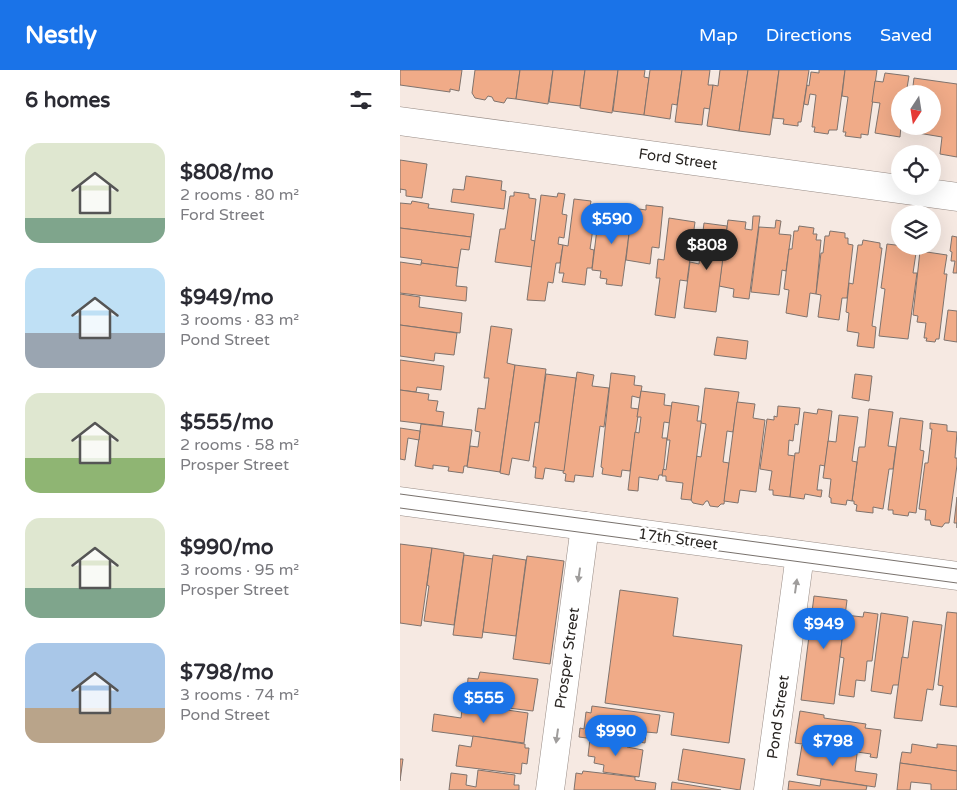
<!DOCTYPE html>
<html lang="en">
<head>
<meta charset="utf-8">
<style>
  :root { --surface:#fff; --page:#f7f7f7; --text:#2b2b33; --muted:#7c7c81; --accent:#1a73e8 }
  body { margin:0; font-family:"Varela Round",sans-serif; background:var(--page); color:var(--text); height:100vh; display:flex; flex-direction:column; font-size:19px; white-space:nowrap }
  * { box-sizing:border-box; margin:0 }
  p { font-size:16px; color:var(--muted) }
  .icon { flex:none; width:28px; height:28px; fill:none; stroke:currentColor; stroke-width:2; stroke-linecap:round; stroke-linejoin:round }
  .map { position:relative; flex:1; overflow:hidden }
  .details { display:flex; flex-direction:column; background:var(--surface); width:400px }
  .details>* { flex:none }
  .needle { width:32px; rotate:192deg }
  .buttons { position:absolute; left:491px; top:15px; display:grid; gap:10px }
  .buttons a { display:grid; place-items:center; width:50px; height:50px; border-radius:50%; background:var(--surface); box-shadow:0 5px 20px #0002; font-size:25px }
  .price { position:absolute; translate:-50% -42px; padding:0 11px; border-radius:18px; background:var(--accent); color:#fff; font-size:16px; line-height:32px; filter:drop-shadow(0 1px 2px #0008) }
  .price::after { content:''; position:absolute; left:50%; top:30px; width:15px; height:11px; margin-left:-8px; background:inherit; clip-path:polygon(0 0,100% 0,50% 100%) }
  .price.current { background:#222; color:#fff }
  ul { padding:0; list-style:none }
  li { display:flex; align-items:center; gap:15px; height:125px; padding:0 25px }
  li span { display:grid; place-items:center; flex:none; width:140px; height:100px; border-radius:15px; color:#555 }
  li>.icon { margin-inline-start:auto }
  span .icon { width:60px; height:60px; fill:#fffc; stroke-width:1 }
  li b { font-size:21px }
  h2 { display:flex; justify-content:space-between; align-items:center; height:60px; padding:0 25px; font-size:21px }
  header { display:flex; align-items:center; gap:30px; box-sizing:border-box; height:70px; padding:0 25px; background:var(--accent); color:#fff }
  header strong { font-size:24px }
  nav { display:flex; gap:28px; margin-inline-start:auto; font-size:18px }
  main { display:flex; flex:1; min-height:0 }
  .map>svg:first-child { display:block }
  .building { fill:#f0ab88; stroke:#7f736d }
  .lines { fill:none; stroke-linecap:round; stroke-linejoin:round }
  .minor-casing { stroke:#988c86; stroke-width:29 }
  .minor { stroke:#fff; stroke-width:28 }
  .tram { stroke:#78716c; stroke-width:1 }
  .oneway { fill:#9f9d9c }
  .labels { text-anchor:middle; stroke-width:5; stroke-linejoin:round; paint-order:stroke }
  .street-label { font-size:15px; fill:#292522; stroke:#fff }
</style>
</head>
<body>
<header>
<strong>Nestly</strong>
<nav><a>Map</a><a>Directions</a><a>Saved</a></nav>
</header>
<main>
<section class="details">
<h2>6 homes<svg class="icon" aria-label="filters" viewBox="0 0 24 24"><path d="M4 7h16M4 17h16"/><circle cx="9" cy="7" r="2"/><circle cx="15" cy="17" r="2"/></svg></h2>
<ul>
<li><span style="background:linear-gradient(#dfe7d0 75%,#7fa58c 0)"><svg class="icon" aria-label="home" viewBox="0 0 24 24"><path d="M3 11l9-7 9 7M6 9v11h12V9"/></svg></span><div><b>$808/mo</b><p>2 rooms · 80 m²</p><p>Ford Street</p></div></li>
<li><span style="background:linear-gradient(#bfe0f5 65%,#9aa5b1 0)"><svg class="icon" aria-label="home" viewBox="0 0 24 24"><path d="M3 11l9-7 9 7M6 9v11h12V9"/></svg></span><div><b>$949/mo</b><p>3 rooms · 83 m²</p><p>Pond Street</p></div></li>
<li><span style="background:linear-gradient(#dfe7d0 65%,#8fb573 0)"><svg class="icon" aria-label="home" viewBox="0 0 24 24"><path d="M3 11l9-7 9 7M6 9v11h12V9"/></svg></span><div><b>$555/mo</b><p>2 rooms · 58 m²</p><p>Prosper Street</p></div></li>
<li><span style="background:linear-gradient(#dfe7d0 70%,#7fa58c 0)"><svg class="icon" aria-label="home" viewBox="0 0 24 24"><path d="M3 11l9-7 9 7M6 9v11h12V9"/></svg></span><div><b>$990/mo</b><p>3 rooms · 95 m²</p><p>Prosper Street</p></div></li>
<li><span style="background:linear-gradient(#a9c7e8 65%,#b9a48a 0)"><svg class="icon" aria-label="home" viewBox="0 0 24 24"><path d="M3 11l9-7 9 7M6 9v11h12V9"/></svg></span><div><b>$798/mo</b><p>3 rooms · 74 m²</p><p>Pond Street</p></div></li>
</ul>
</section>
<div class="map">
<svg width="557" height="720" viewBox="0 0 557 720">
  <rect width="100%" height="100%" fill="#f6e9e2"/>
  <g class="building">
    <path d="M0 0H62L59 21 50 19V22L0 15Z"/>
    <path d="M75 0H120L116 29 107 28 104 33 94 31 92 27 88 26 85 30 75 28 72 23Z"/>
    <path d="M120 0H153L148 34 116 29Z"/>
    <path d="M153 0H185L180 36 149 32Z"/>
    <path d="M185 0H218L212 43 180 38Z"/>
    <path d="M218 0H245L244 7 249 8 244 45 213 41Z"/>
    <path d="M250 0H282L277 35 272 34 270 49 244 45Z"/>
    <path d="M282 0H310L308 15H313L310 39 304 38 302 55 275 52Z"/>
    <path d="M320 0H348L339 61 307 56 313 15 318 16Z"/>
    <path d="M348 0H379L370 65 339 61Z"/>
    <path d="M379 0H409L401 52H398V56L383 54 384 49 373 48Z"/>
    <path d="M419 0H445L437 60H429L428 64 414 62 415 57H412L416 25 410 24 408 35 404 34 407 15 409 16 411 2 419 3Z"/>
    <path d="M445 0H477L468 65 461 64V68L445 66 446 62H443L448 27 442 26Z"/>
    <path d="M485 3 509 6 506 24H500V56H501L500 67 475 63 480 33 472 32 475 11 483 12Z"/>
    <path d="M514 8 557 14V87L540 84 542 67 512 62 513 56H532V24H512Z"/>
    <path d="M0 90 27 94 22 128 6 126V120L0 119V123Z"/>
    <path d="M66 106 102 111 101 120 106 121 104 139 51 132 53 119 64 120Z"/>
    <path d="M114 122 129 124V128L136 129 131 170 135 171 132 197 95 192 100 159H105L110 126H114Z"/>
    <path d="M158 123 165 124 162 144 167 145 164 168 159 167 158 174 163 175 160 193H156L153 213 148 212 145 231 127 230 141 125 157 127Z"/>
    <path d="M174 129 191 131 190 137 196 138 190 179 194 180 192 198H187L185 215 162 212 164 203H159L163 175 168 176Z"/>
    <path d="M12 131 29 134 28 138 74 144 71 167 0 158V133L11 134Z"/>
    <path d="M222 134 228 135 224 163 229 164 222 216 206 214 207 209 200 208 201 201 192 200 197 159 201 160 203 139 206 140 207 135 221 137Z"/>
    <path d="M246 135 263 137 259 178 252 177 250 194 226 190 232 138 246 140Z"/>
    <path d="M353 146H360L349 229 333 227 334 219 319 216 328 150 346 152 345 159 352 160Z"/>
    <path d="M269 148 295 152 287 211 280 210 275 248 255 245 260 208H256L258 189 264 190Z"/>
    <path d="M376 150 381 151 379 164 391 165 386 201 382 200 379 225 351 222 359 157 375 158Z"/>
    <path d="M304 153 327 156 316 242 284 238 290 192 299 194Z"/>
    <path d="M399 156 414 158 413 164H417L416 170H421L416 224 410 223 407 247 386 243 389 220 384 219 389 179H392L394 161H398Z"/>
    <path d="M0 158 71 167 69 180 61 179 58 198 21 193 22 190 0 187Z"/>
    <path d="M430 161 445 163V168H448V174L453 175 447 228H442L439 250 418 247 421 225 416 224 421 183H423L425 166H429Z"/>
    <path d="M552 166 557 167V203H553L555 191H551L552 182 550 181Z"/>
    <path d="M463 170 480 173V178H482L472 256 476 257 474 278 457 276 459 263 447 261 449 243 446 242 449 213 453 214 458 175H462Z"/>
    <path d="M487 174 504 176 508 182 516 183 513 203H517L508 269 479 266 485 219 481 218Z"/>
    <path d="M520 181 547 185 544 204H547L539 269H536L535 272 526 271 527 268H524L526 253 517 252 518 246 513 245Z"/>
    <path d="M0 192 21 195V193L58 198 56 216 67 217 66 231 0 223Z"/>
    <path d="M0 224 20 227 19 237 62 243 60 263 0 255Z"/>
    <path d="M548 240 557 241V272L544 270Z"/>
    <path d="M0 255 57 263 54 285 35 283 34 291 0 286Z"/>
    <path d="M91 256 112 259 107 293 115 295 100 402 67 397 70 376 78 377 80 362 75 361 78 338 85 339 89 308H84Z"/>
    <path d="M317 267 348 271 346 289 314 285Z"/>
    <path d="M0 290 44 296 41 320 17 317 16 322 0 320Z"/>
    <path d="M115 295 146 299 139 353 135 352 129 391 112 388 109 405 100 403Z"/>
    <path d="M177 302 194 305 192 316 209 318 204 357 200 356 193 407 175 405 174 412 165 411 166 404 163 403Z"/>
    <path d="M211 303 235 306 234 315 242 316 240 328 232 326 231 338 239 339 230 401 222 400 221 407 202 404 203 398 201 397Z"/>
    <path d="M146 304 176 308 164 401 145 398 143 409 135 408 136 397H133Z"/>
    <path d="M455 304 472 306 469 331 452 328Z"/>
    <path d="M305 318 339 322 333 362 327 361 323 392 329 393 324 434H321L318 437 310 436 308 431H306L303 435 293 433 291 430 296 386 301 387 306 354 301 353V351Z"/>
    <path d="M0 320 29 324 28 330 38 331 36 341 44 342 42 356 0 351Z"/>
    <path d="M241 321 265 324 264 335 272 336 270 353 264 352 262 368H267L263 405H259L258 410 239 407 238 421 228 420 235 362 239 363 241 347H237Z"/>
    <path d="M272 332 299 336 297 351H301V353L291 430 281 429 283 413 266 411V406H262L263 399 266 400 270 370H267Z"/>
    <path d="M337 332 355 334 353 348 365 350 356 422 340 420 338 433 324 431Z"/>
    <path d="M378 336 400 338 398 355 395 354 393 371 389 370 388 385 395 386 390 427 373 425V420H369L372 401 360 399 367 349 374 350V346L377 347Z"/>
    <path d="M418 339 432 341 425 396 420 395 417 420H422L421 427 405 424 404 429 390 427 395 383H399L404 342 417 344Z"/>
    <path d="M469 339 493 342 488 376 496 377 493 399H489L483 439 473 437V443L456 441 457 435 454 434V431H452L459 377H465Z"/>
    <path d="M439 345 458 347 452 391 457 392 452 431 447 430 446 435 431 433V428L429 427 431 409 423 408 428 371 436 372Z"/>
    <path d="M500 348 523 351 520 380 524 381 516 443 509 442 508 446 493 444V440H488Z"/>
    <path d="M530 353 547 355V361L557 362 555 388H557V395L549 453H545L542 457 531 455 530 450H525L526 440 519 439 525 393H528L532 359H530Z"/>
    <path d="M21 354 72 360 67 396H64L63 403 48 401 49 397 33 395V399L15 396Z"/>
    <path d="M0 358 20 361 19 370 8 368 5 390 0 389Z"/>
    <path d="M557 427V458V453H554Z"/>
    <path d="M0 474 32 478 21 556 0 553Z"/>
    <path d="M32 478 64 483 54 555 24 551 29 516 27 515Z"/>
    <path d="M64 485 93 489 82 568 53 565Z"/>
    <path d="M93 485 126 490 116 566 83 562Z"/>
    <path d="M127 486 164 491 150 594 113 589Z"/>
    <path d="M220 520 278 528 273 566 342 575 329 673 271 665 274 643 205 633Z"/>
    <path d="M414 526 447 530 434 634 401 630Z"/>
    <path d="M464 542 478 544 472 591H467L465 611 456 610 454 627 439 625 444 588 440 587 445 545 463 547Z"/>
    <path d="M547 542 557 543V637L540 635 543 616 538 615Z"/>
    <path d="M481 543 508 547 499 615H493L491 624 471 621Z"/>
    <path d="M513 551 542 555 533 620 527 619 522 651 494 648 502 587 508 588Z"/>
    <path d="M80 602 138 609 133 641 75 634 77 623 67 621 68 608 78 609Z"/>
    <path d="M63 632 73 634 72 635 128 643 124 673 32 661 34 644 61 648Z"/>
    <path d="M192 636 260 645 257 663 246 662 245 673 226 670 225 673 179 667 180 658 184 659 186 642 191 643Z"/>
    <path d="M400 641 424 645V648L466 654 465 658 481 660 477 688 470 687 471 684 395 673Z"/>
    <path d="M73 666 125 674V678H129L127 694 122 693 121 704 56 696 59 675 71 677Z"/>
    <path d="M190 669 225 673 227 674V677L243 680 239 707 203 702 204 695 194 693 195 687 188 686Z"/>
    <path d="M512 674 537 678V674L557 676V701L500 693 502 682 511 683Z"/>
    <path d="M402 675 457 684 455 701 477 704 475 717 397 705Z"/>
    <path d="M283 679 345 689 340 720 278 710Z"/>
    <path d="M0 689H3L0 711Z"/>
    <path d="M500 693 557 701V720H531V714L511 712 510 720H497Z"/>
    <path d="M78 700 115 705 114 715H119V720H49L51 703 67 705 66 715 76 717Z"/>
    <path d="M183 701 235 707V710L256 713 255 720H174L176 703 182 704Z"/>
    <path d="M421 709 467 716 466 720H388L389 711 420 716Z"/>
    <path d="M272 712 321 720H271Z"/>
  </g>
  <g class="lines">
    <g class="minor-casing">
      <g id="minor">
        <path d="M0 51 557 127"/>
        <path d="M0 431 557 506"/>
        <path d="M150 720 185 456"/>
        <path d="M368 720 400 485"/>
      </g>
    </g>
    <use href="#minor" class="minor"/>
    <g class="tram">
      <path d="M0 424 557 499"/>
      <path d="M0 438 557 513"/>
    </g>
  </g>
  <defs><path id="oneway-solid" d="M-6-.8H1V-3.2L6.5 0L1 3.2V.8H-6Z" transform="scale(1.25)"/></defs>
  <g class="oneway">
    <use href="#oneway-solid" transform="translate(179 505) rotate(98)"/>
    <use href="#oneway-solid" transform="translate(396 516) rotate(-82)"/>
    <use href="#oneway-solid" transform="translate(157 666) rotate(98)"/>
  </g>
  <g class="labels">
    <g class="street-label">
      <text transform="translate(278 89) rotate(8)" y="5">Ford Street</text>
      <text transform="translate(278 469) rotate(8)" y="5">17th Street</text>
      <text transform="translate(167 588) rotate(-82)" y="5">Prosper Street</text>
      <text transform="translate(378 647) rotate(-82)" y="5">Pond Street</text>
    </g>
  </g>
</svg>
<div class="buttons">
<a><svg class="needle" viewBox="-14 -14 28 28"><path d="M0-13l5 13h-10z" fill="#e53935"/><path d="M0 13l5-13h-10z" fill="#7c7c81"/></svg></a>
<a><svg class="icon" aria-label="locate" viewBox="0 0 24 24"><circle cx="12" cy="12" r="6"/><path d="M12 2v4M12 18v4M2 12h4M18 12h4"/></svg></a>
<a><svg class="icon" aria-label="layers" viewBox="0 0 24 24"><path d="M12 4l9 5-9 5-9-5zM3 14l9 5 9-5"/></svg></a>
</div>
<b class="price" style="left:212px;top:175px">$590</b>
<b class="price current" style="left:307px;top:201px">$808</b>
<b class="price" style="left:424px;top:580px">$949</b>
<b class="price" style="left:84px;top:654px">$555</b>
<b class="price" style="left:216px;top:687px">$990</b>
<b class="price" style="left:433px;top:697px">$798</b>
</div>
</main>
</body>
</html>
